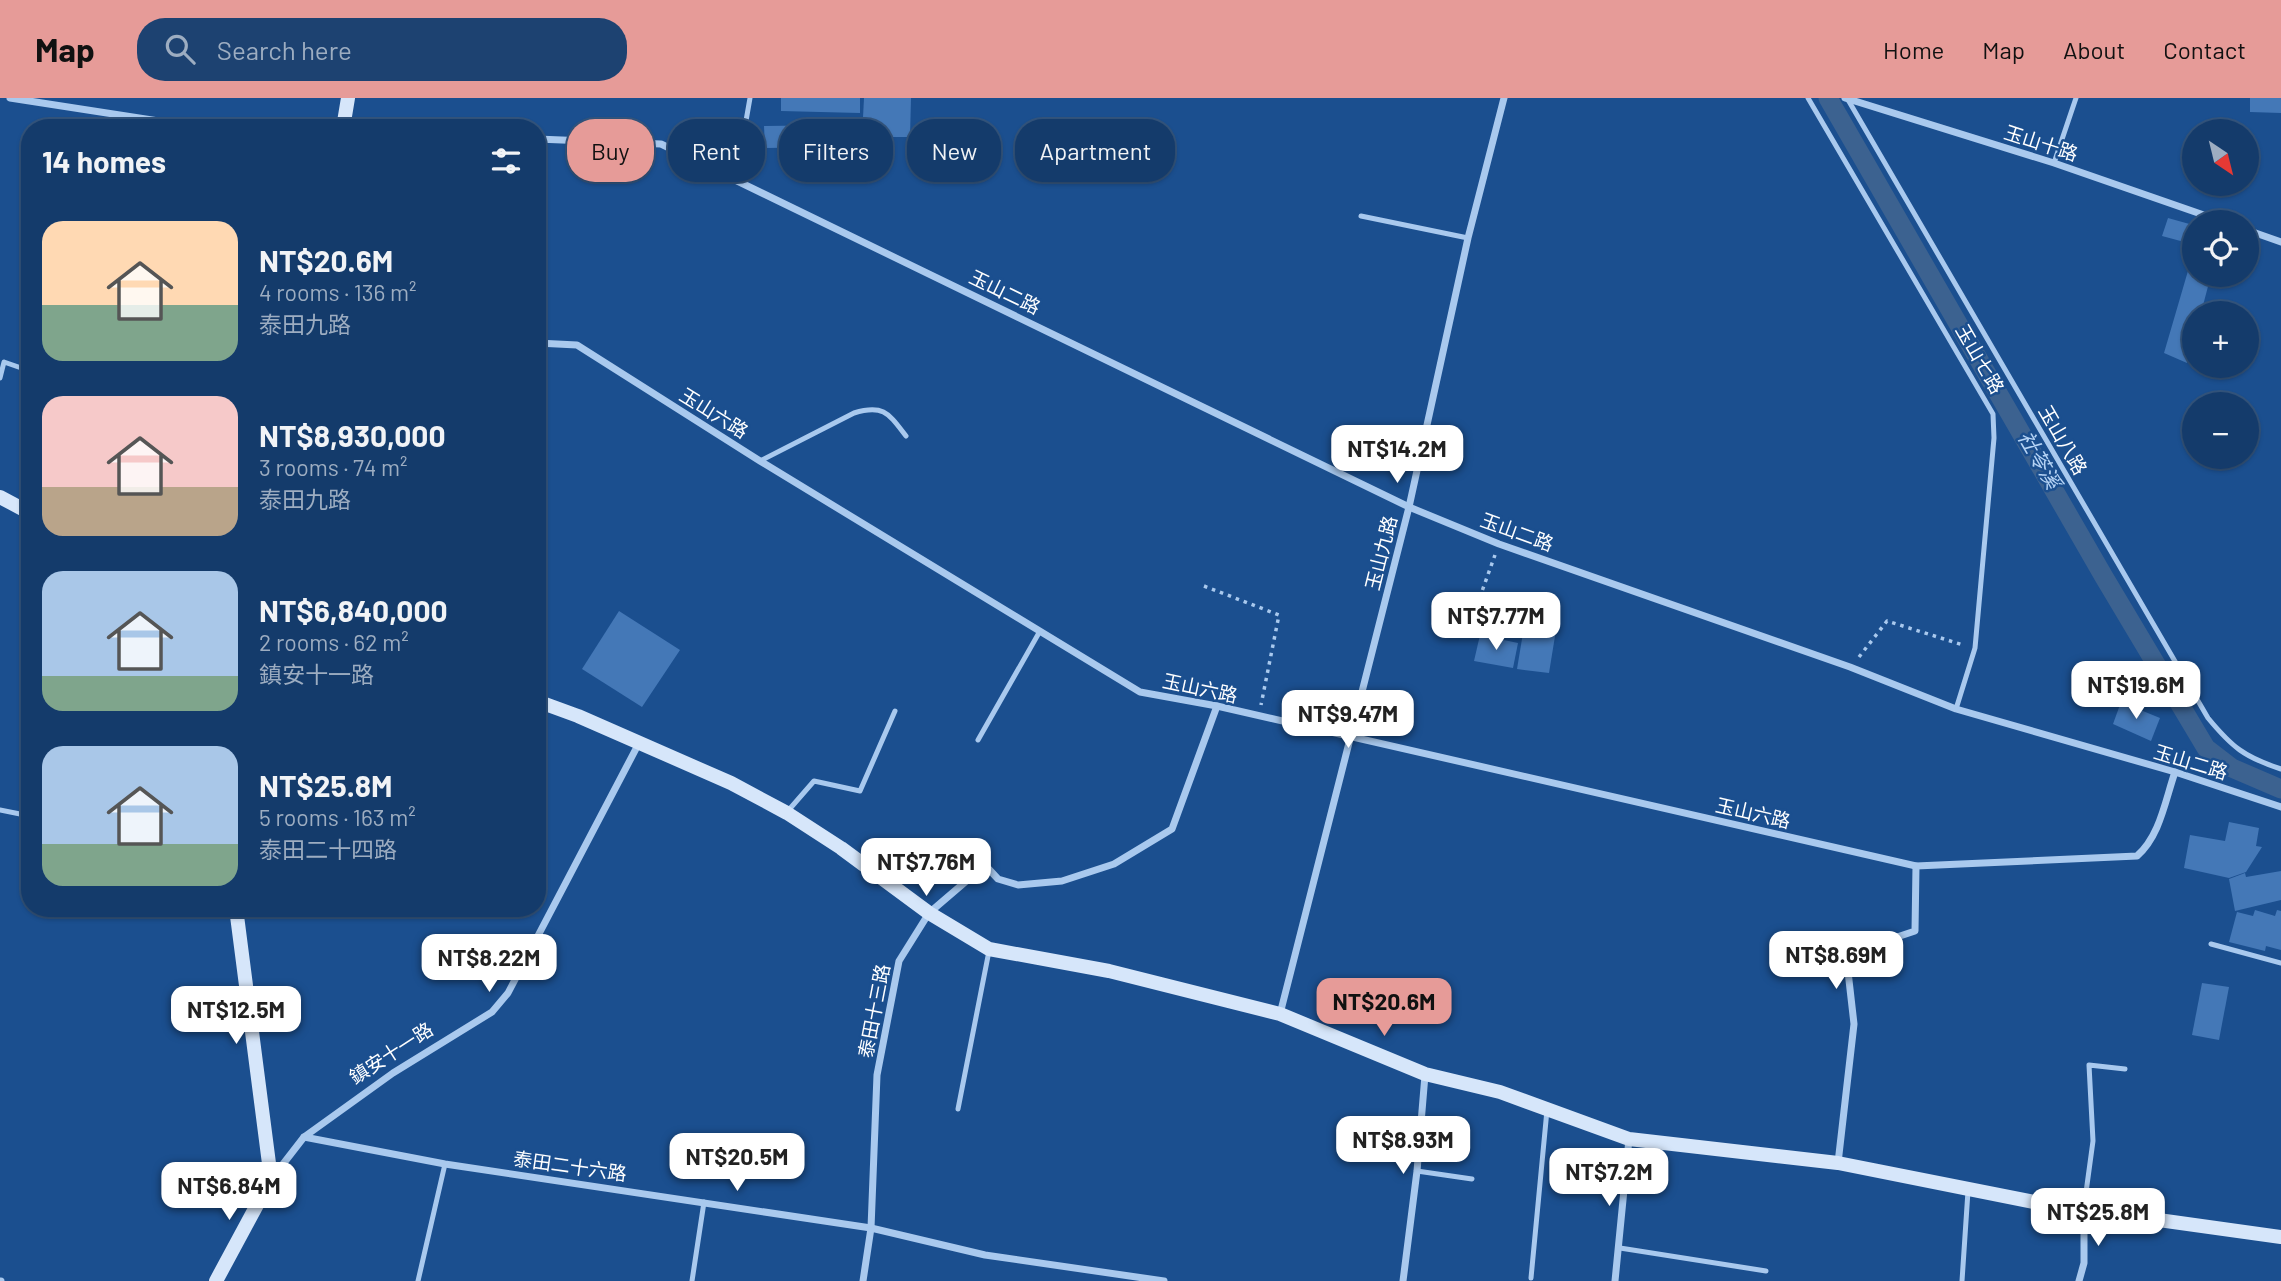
<!DOCTYPE html>
<html lang="en">
<head>
<meta charset="utf-8">
<style>
  :root { --surface:#143b6b; --page:#1d4271; --text:#f1f3f6; --muted:#9dadc1; --line:#33557e; --accent:#e69b98 }
  body { margin:0; font-family:Barlow,"Noto Sans TC",sans-serif; background:var(--page); color:var(--text); height:100vh; display:flex; flex-direction:column; font-size:26px; white-space:nowrap }
  * { box-sizing:border-box; margin:0 }
  p { font-size:23px; color:var(--muted) }
  .icon { flex:none; width:38px; height:38px; fill:none; stroke:currentColor; stroke-width:2; stroke-linecap:round; stroke-linejoin:round }
  .map { position:relative; flex:1; overflow:hidden }
  .side { position:absolute; left:21px; top:21px; width:525px; height:798px; display:flex; flex-direction:column; background:var(--surface); border-radius:28px; box-shadow:0 2px 5px #0004,0 0 0 2px var(--line) }
  .side>* { flex:none }
  .guide { position:absolute; left:567px; top:21px; width:665px; height:63px; display:flex; gap:14px }
  .needle { width:46px; rotate:145deg }
  .tools { position:absolute; left:2182px; top:21px; display:grid; gap:14px }
  .tools a { display:grid; place-items:center; width:77px; height:77px; border-radius:50%; background:var(--surface); box-shadow:0 2px 5px #0004,0 0 0 2px var(--line); font-size:35px }
  .price { position:absolute; translate:-50% -60px; padding:0 16px; border-radius:14px; background:#fff; color:#222; font-size:23px; line-height:46px; filter:drop-shadow(0 2px 4px #0008) }
  .price::after { content:''; position:absolute; left:50%; top:42px; width:21px; height:16px; margin-left:-10px; background:inherit; clip-path:polygon(0 0,100% 0,50% 100%) }
  .price.active { background:var(--accent); color:#111 }
  ul { padding:0; list-style:none }
  li { display:flex; align-items:center; gap:21px; height:175px; padding:0 21px }
  li span { display:grid; place-items:center; flex:none; width:196px; height:140px; border-radius:21px; color:#555 }
  li>.icon { margin-inline-start:auto }
  span .icon { width:84px; height:84px; fill:#fffc; stroke-width:1 }
  li b { font-size:30px }
  h2 { display:flex; justify-content:space-between; align-items:center; height:84px; padding:0 21px; font-size:30px }
  .pill { padding:0 24px; border-radius:28px; background:var(--surface); box-shadow:0 2px 5px #0004,0 0 0 2px var(--line); font-size:24px; line-height:63px }
  .pill.active { background:var(--accent); color:#111 }
  header { display:flex; align-items:center; gap:42px; box-sizing:border-box; height:98px; padding:0 35px; background:var(--accent); color:#111 }
  header strong { font-size:33px }
  nav { display:flex; gap:38px; margin-inline-start:auto; font-size:24px }
  .search { width:490px; height:63px; background:var(--page); display:flex; align-items:center; gap:18px; box-sizing:border-box; padding:0 24px; border-radius:28px; color:var(--muted); font-size:26px }
  .map>svg:first-child { display:block }
  .lines { fill:none; stroke-linecap:round; stroke-linejoin:round }
  .canal { stroke:#3c6290; stroke-width:19 }
  .building { fill:#4478b7 }
  .path { stroke:#a9c9ee; stroke-width:3.5; stroke-dasharray:3.5 5; stroke-linecap:butt }
  .lane { stroke:#a9c9ee; stroke-width:5 }
  .street { stroke:#a9c9ee; stroke-width:7 }
  .secondary { stroke:#d6e6fa; stroke-width:14 }
  .labels { text-anchor:middle; stroke-width:5; stroke-linejoin:round; paint-order:stroke }
  .street-label { font-size:19px; fill:#fff; stroke:#1b4f8f }
  .water-label { font-size:21px; font-style:italic; fill:#b5d3f5; stroke:#1b4f8f }
</style>
</head>
<body>
<header>
<strong>Map</strong>
<div class="search"><svg class="icon" aria-label="search" viewBox="0 0 24 24"><circle cx="10" cy="10" r="6"/><path d="M15 15l6 6"/></svg>Search here</div>
<nav><a>Home</a><a>Map</a><a>About</a><a>Contact</a></nav>
</header>
<div class="map">
<svg width="2281" height="1183" viewBox="0 0 2281 1183">
  <rect width="100%" height="100%" fill="#1b4f8f"/>
  <g class="lines">
    <path class="canal" d="M1828 0 2104 479 2206 650 2232 670 2281 691"/>
  </g>
  <g class="building">
    <path d="M781 0H860V15L781 13Z"/>
    <path d="M864 0H911L910 39H862Z"/>
    <path d="M2250 0H2281V15L2250 14Z"/>
    <path d="M842 27V49L765 50 764 28Z"/>
    <path d="M2168 120 2193 127 2188 145 2162 138Z"/>
    <path d="M2190 166 2194 167V177H2211L2201 215H2194V238L2187 265 2164 255Z"/>
    <path d="M619 513 680 552 642 609 582 571Z"/>
    <path d="M1525 523 1556 532 1549 575 1517 571Z"/>
    <path d="M1480 537 1518 545 1513 570 1474 563Z"/>
    <path d="M2121 604 2160 620 2151 643 2113 626Z"/>
    <path d="M2229 724 2259 730 2256 748 2262 749 2246 774 2229 780 2184 770 2190 737 2225 743Z"/>
    <path d="M2281 773V802L2235 813 2229 781 2245 775 2246 779Z"/>
    <path d="M2255 812 2275 818 2277 812 2281 813V852L2266 848 2265 853 2229 844 2237 814 2253 818Z"/>
    <path d="M2202 885 2229 889 2219 942 2192 937Z"/>
  </g>
  <g class="lines">
    <g class="path">
      <path d="M1204 488 1279 517 1261 607"/>
      <path d="M1471 524 1495 457"/>
      <path d="M1859 559 1887 523 1963 547"/>
    </g>
    <g class="lane">
      <path d="M1808 0 1993 316 1994 340 1975 550 1956 611"/>
      <path d="M1847 0 2208 620C2232 649 2244 659 2281 671"/>
      <path d="M2054 65 2076 0"/>
      <path d="M736 80 750 0"/>
      <path d="M1361 118 1468 140"/>
      <path d="M0 280 4 264 30 273"/>
      <path d="M760 363 854 315C884 306 889 316 906 338"/>
      <path d="M978 642 1040 533"/>
      <path d="M0 712 30 718"/>
      <path d="M787 714 814 683 860 693 895 613"/>
      <path d="M2211 846 2281 865"/>
      <path d="M958 1011 989 853"/>
      <path d="M1417 1073 1472 1081"/>
      <path d="M2084 1109 2093 1043 2089 967 2125 971"/>
      <path d="M1620 1150 1766 1173"/>
      <path d="M1531 1180 1547 1012"/>
      <path d="M418 1183 445 1066"/>
      <path d="M692 1183 704 1104"/>
      <path d="M1962 1183 1968 1093"/>
    </g>
    <g class="street">
      <path d="M10 0 178 26 254 30"/>
      <path d="M1845 0 2054 65 2224 124"/>
      <path d="M537 41 661 46 1409 409 1499 446 1850 569 1956 611 2175 674 2281 709"/>
      <path d="M2247 132 2281 144"/>
      <path d="M537 245 577 247 760 363 1140 594 1217 608 1916 768 2137 758C2160 738 2165 703 2175 674"/>
      <path d="M1280 916 1409 409 1468 140 1504 0"/>
      <path d="M304 1039 445 1066 871 1130 985 1157 1164 1183"/>
      <path d="M1838 1065 1854 926 1846 856 1915 833 1916 768"/>
      <path d="M273 1079 304 1039 393 975 492 914 508 895 639 645"/>
      <path d="M0 1183H1"/>
      <path d="M863 1183 871 1130 877 977 899 863 929 815 985 767 998 781 1018 787 1062 783 1114 766 1172 731 1217 608"/>
      <path d="M1403 1183 1417 1073 1425 977"/>
      <path d="M1615 1183 1629 1041"/>
      <path d="M2079 1183 2084 1165V1113"/>
    </g>
    <g class="secondary">
      <path d="M343 30 348 0"/>
      <path d="M0 399 30 415"/>
      <path d="M537 603 578 618 731 685 787 715 841 750 929 815 989 851 1109 873 1280 916 1425 976 1500 994 1629 1041 1838 1065 2044 1106 2281 1139"/>
      <path d="M216 1183 271 1081 236 810"/>
    </g>
  </g>
  <g class="labels">
    <g class="street-label">
      <text transform="translate(2041 45) rotate(18)" y="7">玉山十路</text>
      <text transform="translate(1005 194) rotate(26)" y="7">玉山二路</text>
      <text transform="translate(1980 261) rotate(60)" y="7">玉山七路</text>
      <text transform="translate(714 315) rotate(32)" y="7">玉山六路</text>
      <text transform="translate(2063 342) rotate(60)" y="7">玉山八路</text>
      <text transform="translate(1517 434) rotate(20)" y="7">玉山二路</text>
      <text transform="translate(1381 455) rotate(-76)" y="7">玉山九路</text>
      <text transform="translate(1200 590) rotate(12)" y="7">玉山六路</text>
      <text transform="translate(2191 664) rotate(17)" y="7">玉山二路</text>
      <text transform="translate(1753 715) rotate(13)" y="7">玉山六路</text>
      <text transform="translate(874 913) rotate(-79)" y="7">泰田十三路</text>
      <text transform="translate(391 955) rotate(-33)" y="7">鎮安十一路</text>
      <text transform="translate(570 1068) rotate(8)" y="7">泰田二十六路</text>
    </g>
    <g class="water-label">
      <text transform="translate(2039 362) rotate(60)" y="7">社苓溪</text>
    </g>
  </g>
</svg>
<div class="tools">
<a><svg class="needle" viewBox="-14 -14 28 28"><path d="M0-13l5 13h-10z" fill="#e53935"/><path d="M0 13l5-13h-10z" fill="#9dadc1"/></svg></a>
<a><svg class="icon" aria-label="locate" viewBox="0 0 24 24"><circle cx="12" cy="12" r="6"/><path d="M12 2v4M12 18v4M2 12h4M18 12h4"/></svg></a>
<a>+</a>
<a>−</a>
</div>
<b class="price" style="left:1397px;top:387px">NT$14.2M</b>
<b class="price" style="left:1496px;top:554px">NT$7.77M</b>
<b class="price" style="left:2136px;top:623px">NT$19.6M</b>
<b class="price" style="left:1348px;top:652px">NT$9.47M</b>
<b class="price" style="left:926px;top:800px">NT$7.76M</b>
<b class="price" style="left:1836px;top:893px">NT$8.69M</b>
<b class="price" style="left:489px;top:896px">NT$8.22M</b>
<b class="price active" style="left:1384px;top:940px">NT$20.6M</b>
<b class="price" style="left:236px;top:948px">NT$12.5M</b>
<b class="price" style="left:1403px;top:1078px">NT$8.93M</b>
<b class="price" style="left:737px;top:1095px">NT$20.5M</b>
<b class="price" style="left:1609px;top:1110px">NT$7.2M</b>
<b class="price" style="left:229px;top:1124px">NT$6.84M</b>
<b class="price" style="left:2098px;top:1150px">NT$25.8M</b>
<div class="guide">
<a class="pill active">Buy</a>
<a class="pill">Rent</a>
<a class="pill">Filters</a>
<a class="pill">New</a>
<a class="pill">Apartment</a>
</div>
<section class="side">
<h2>14 homes<svg class="icon" aria-label="filters" viewBox="0 0 24 24"><path d="M4 7h16M4 17h16"/><circle cx="9" cy="7" r="2"/><circle cx="15" cy="17" r="2"/></svg></h2>
<ul>
<li><span style="background:linear-gradient(#ffd9b3 60%,#7fa58c 0)"><svg class="icon" aria-label="home" viewBox="0 0 24 24"><path d="M3 11l9-7 9 7M6 9v11h12V9"/></svg></span><div><b>NT$20.6M</b><p>4 rooms · 136 m²</p><p>泰田九路</p></div></li>
<li><span style="background:linear-gradient(#f6c9c9 65%,#b9a48a 0)"><svg class="icon" aria-label="home" viewBox="0 0 24 24"><path d="M3 11l9-7 9 7M6 9v11h12V9"/></svg></span><div><b>NT$8,930,000</b><p>3 rooms · 74 m²</p><p>泰田九路</p></div></li>
<li><span style="background:linear-gradient(#a9c7e8 75%,#7fa58c 0)"><svg class="icon" aria-label="home" viewBox="0 0 24 24"><path d="M3 11l9-7 9 7M6 9v11h12V9"/></svg></span><div><b>NT$6,840,000</b><p>2 rooms · 62 m²</p><p>鎮安十一路</p></div></li>
<li><span style="background:linear-gradient(#a9c7e8 70%,#7fa58c 0)"><svg class="icon" aria-label="home" viewBox="0 0 24 24"><path d="M3 11l9-7 9 7M6 9v11h12V9"/></svg></span><div><b>NT$25.8M</b><p>5 rooms · 163 m²</p><p>泰田二十四路</p></div></li>
</ul>
</section>
</div>
</body>
</html>
